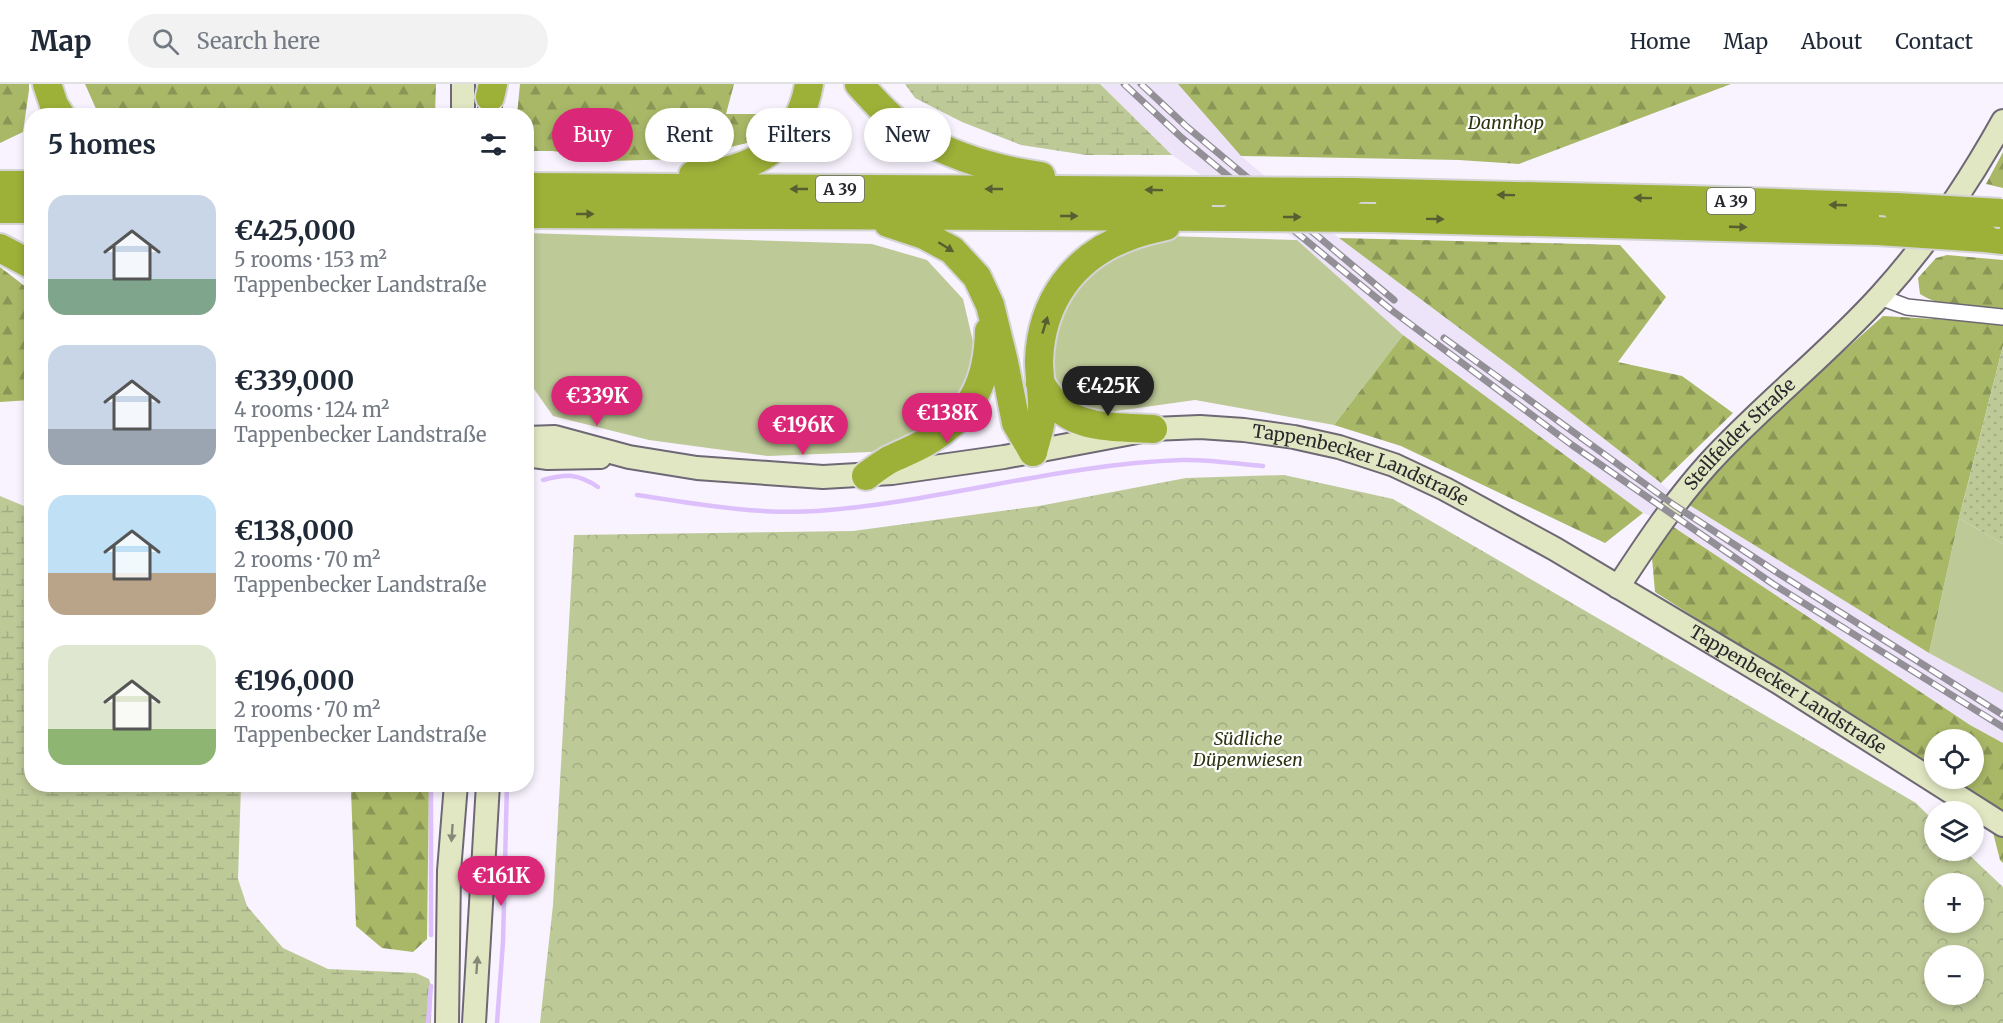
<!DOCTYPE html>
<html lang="en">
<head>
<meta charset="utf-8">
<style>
  :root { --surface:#fff; --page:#f2f2f3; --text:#1f2937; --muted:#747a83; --line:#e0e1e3; --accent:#db2777 }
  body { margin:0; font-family:Merriweather,serif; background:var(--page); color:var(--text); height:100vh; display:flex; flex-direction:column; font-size:22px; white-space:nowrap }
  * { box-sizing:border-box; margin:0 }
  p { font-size:20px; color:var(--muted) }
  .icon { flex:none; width:33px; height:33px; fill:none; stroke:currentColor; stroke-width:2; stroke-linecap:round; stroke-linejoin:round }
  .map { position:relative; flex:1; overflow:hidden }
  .drawer { position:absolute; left:24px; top:24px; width:510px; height:684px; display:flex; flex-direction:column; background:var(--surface); border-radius:24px; box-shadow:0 3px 9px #0003 }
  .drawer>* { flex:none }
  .top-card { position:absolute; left:552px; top:24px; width:570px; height:54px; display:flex; gap:12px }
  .buttons { position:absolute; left:1924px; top:645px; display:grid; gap:12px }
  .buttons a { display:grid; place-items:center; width:60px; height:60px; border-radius:50%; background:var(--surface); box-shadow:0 3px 9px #0003; font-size:30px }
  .price { position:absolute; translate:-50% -51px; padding:0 14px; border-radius:21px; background:var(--accent); color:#fff; font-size:20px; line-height:39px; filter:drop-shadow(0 2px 3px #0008) }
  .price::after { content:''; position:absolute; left:50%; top:36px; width:18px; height:14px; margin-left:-9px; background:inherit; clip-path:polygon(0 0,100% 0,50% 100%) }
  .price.on { background:#222; color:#fff }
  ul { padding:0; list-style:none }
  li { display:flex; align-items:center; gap:18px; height:150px; padding:0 24px }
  li span { display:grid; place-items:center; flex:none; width:168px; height:120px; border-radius:18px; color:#555 }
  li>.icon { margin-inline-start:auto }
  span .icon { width:72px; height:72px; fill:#fffc; stroke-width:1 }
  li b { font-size:26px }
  h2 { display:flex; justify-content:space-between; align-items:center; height:72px; padding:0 24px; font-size:26px }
  .chip { padding:0 21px; border-radius:27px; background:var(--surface); box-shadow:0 3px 9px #0003; font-size:21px; line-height:54px }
  .chip.on { background:var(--accent); color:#fff }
  header { display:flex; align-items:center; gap:36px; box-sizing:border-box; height:84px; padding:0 30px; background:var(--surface); border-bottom:2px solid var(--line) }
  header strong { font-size:28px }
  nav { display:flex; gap:33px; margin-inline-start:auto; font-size:21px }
  .search { width:420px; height:54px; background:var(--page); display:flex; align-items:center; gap:15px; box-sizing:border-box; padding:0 21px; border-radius:33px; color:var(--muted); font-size:22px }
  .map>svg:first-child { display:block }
  .built { fill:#eee4f9 }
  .grass { fill:#bec998 }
  .forest { fill:url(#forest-firs) }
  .wetland { fill:url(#wetland-marsh) }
  .park { fill:url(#park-crowns); fill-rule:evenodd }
  .garden { fill:url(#garden-dots) }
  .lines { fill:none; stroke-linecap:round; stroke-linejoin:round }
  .stream { stroke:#ddc0fb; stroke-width:4.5 }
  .street-casing { stroke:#6d6874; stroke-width:18 }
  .secondary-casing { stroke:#6d6874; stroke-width:26 }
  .highway-casing { stroke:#d4d4d5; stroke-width:32 }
  .street { stroke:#fff; stroke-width:15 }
  .secondary { stroke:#e2e7c3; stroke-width:22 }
  .highway { stroke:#9db038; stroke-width:28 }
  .rail-casing { stroke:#928f97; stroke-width:7 }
  .rail { stroke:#fff; stroke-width:4.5; stroke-dasharray:14; stroke-linecap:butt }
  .highway-bridge-casing { stroke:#d4d4d5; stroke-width:32; stroke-linecap:butt }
  .highway-bridge { stroke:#9db038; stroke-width:28 }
  .oneway { fill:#585e31 }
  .oneway2 { fill:#868878 }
  .labels { text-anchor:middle; stroke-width:4.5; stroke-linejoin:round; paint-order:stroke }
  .shield { fill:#fff; stroke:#6a686c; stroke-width:1.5 }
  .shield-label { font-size:16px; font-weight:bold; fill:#2a282d }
  .park-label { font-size:18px; font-style:italic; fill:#2d3410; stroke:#fff }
  .street-label { font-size:18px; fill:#2a282d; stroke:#fff }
</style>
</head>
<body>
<header>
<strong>Map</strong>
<div class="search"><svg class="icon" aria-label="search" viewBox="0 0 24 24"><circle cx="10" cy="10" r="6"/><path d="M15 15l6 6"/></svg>Search here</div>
<nav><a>Home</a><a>Map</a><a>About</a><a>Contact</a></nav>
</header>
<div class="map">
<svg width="2003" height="939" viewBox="0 0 2003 939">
  <defs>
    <pattern id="forest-firs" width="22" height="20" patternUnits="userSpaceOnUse" patternTransform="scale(1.5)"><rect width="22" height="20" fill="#a8b867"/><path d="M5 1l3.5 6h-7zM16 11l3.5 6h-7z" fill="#899655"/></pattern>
    <pattern id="wetland-marsh" width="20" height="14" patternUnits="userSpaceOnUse" patternTransform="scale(1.5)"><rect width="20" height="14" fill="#bec998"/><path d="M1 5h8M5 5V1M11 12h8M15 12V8" fill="none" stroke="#a3ad83"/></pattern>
    <pattern id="park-crowns" width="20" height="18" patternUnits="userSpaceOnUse" patternTransform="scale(1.5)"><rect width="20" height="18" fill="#bec998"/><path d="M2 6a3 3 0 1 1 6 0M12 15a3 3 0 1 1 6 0" fill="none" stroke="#a3ad83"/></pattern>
    <pattern id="garden-dots" width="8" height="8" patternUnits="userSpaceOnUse" patternTransform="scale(1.5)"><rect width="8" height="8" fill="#bec998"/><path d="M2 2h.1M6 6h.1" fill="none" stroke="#a3ad83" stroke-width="1.8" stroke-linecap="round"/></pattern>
  </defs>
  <rect width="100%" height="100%" fill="#f8f3fe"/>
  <path class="built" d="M1100 0H1178L1241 72 1339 154 1518 288 1686 419 1929 569 2003 609V659L1970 641 1672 442 1643 429 1403 251 1297 156 1172 71Z"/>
  <g class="grass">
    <path d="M526 149 872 160 927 176 963 215 975 266 959 316 919 350 871 368 768 372 649 356 553 332 527 295Z"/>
    <path d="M1169 152 1297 156 1403 251 1334 341 1195 316 1102 329 1069 318 1056 298 1051 274 1064 216 1102 172Z"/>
    <path d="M1959 434 2003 460V609L1929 569Z"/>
  </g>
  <g class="forest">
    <path d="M0 0H29V6L23 48 0 59Z"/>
    <path d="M85 0H436L435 31H103L97 27Z"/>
    <path d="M520 0H734L726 30H769L747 59 681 75 609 77 553 67H527L526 32 517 31Z"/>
    <path d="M1178 0H1731L1519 80 1459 76 1241 72Z"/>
    <path d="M2003 68V104L1986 100Z"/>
    <path d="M1339 154 1620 161 1666 213 1618 278 1682 292 1733 329 1661 399 1518 288Z"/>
    <path d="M1947 171 2003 176V224C1976 222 1942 225 1920 210L1918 194 1936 174Z"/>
    <path d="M0 183 31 207V316L0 318Z"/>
    <path d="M1883 232 2003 239V262L1959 434 1929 569 1686 419 1740 360Z"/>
    <path d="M1403 251 1643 429 1605 459 1401 362 1334 341Z"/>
    <path d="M1672 442 1970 641 2003 659V779L2000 776 1986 721 1945 695 1974 694V656H1935V688L1655 508 1652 474Z"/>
    <path d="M361 701H429L427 855 413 868 382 864 356 842 351 706Z"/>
  </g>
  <g class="wetland">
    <path d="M905 0H1100L1172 71H1086L1021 61 962 38 915 14Z"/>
    <path d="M0 412 31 425 32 700 241 701 238 795 247 822 283 864 328 885 416 889 429 895 432 906 431 939H0Z"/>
  </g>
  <path class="park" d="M1284 391 1393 415 1916 719 1935 738V766L1965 767 2003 803V939H540L553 821 574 451 853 447 1039 422 1186 394ZM1935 800H1974V838H1935ZM1935 872H1974V910H1935Z"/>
  <path class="garden" d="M2003 262V460L1959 434Z"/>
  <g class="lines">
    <g class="stream">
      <path d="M543 396C567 390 577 389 598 403"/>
      <path d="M637 411C697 420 757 431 817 427 940 418 1059 380 1182 376 1208 375 1236 380 1263 382"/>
      <path d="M431 851V700"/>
      <path d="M428 939 431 902"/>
      <path d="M497 939 503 858 507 700"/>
    </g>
    <g class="street-casing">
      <path id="street" d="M1880 213 1907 223 2003 233"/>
    </g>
    <g class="secondary-casing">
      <g id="secondary">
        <path d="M463 32V0"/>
        <path d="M490 32V0"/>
        <path id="s1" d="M526 354 555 353 629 373 697 384 823 393 892 389 1004 373 1153 345 1200 343 1244 346 1294 353 1339 363 1394 381 1445 405 1555 465 1778 598 2003 741"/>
        <path d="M526 371 548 374 600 373"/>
        <path id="s2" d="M1618 503C1646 460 1674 418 1709 379 1763 320 1827 271 1881 211 1929 158 1968 100 2003 37"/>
        <path d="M447 939 449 787 456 700"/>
        <path d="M474 939 488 700"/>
      </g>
    </g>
    <g class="highway-casing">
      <g id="highway">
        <path d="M47 0 54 21 61 32"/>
        <path d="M859 0C875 18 893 38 914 50 953 73 997 86 1041 92"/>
        <path d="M490 13 493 0"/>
        <path d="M693 91C752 89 799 61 809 0"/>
        <path d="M0 101H32"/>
        <path d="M526 103 1212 107"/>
        <path d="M1351 108 1690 116 1896 123"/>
        <path d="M0 125H32"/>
        <path d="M526 130 1234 133"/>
        <path d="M1376 134 1878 147"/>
        <path d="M888 139 924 151 952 166 977 193 990 221 1004 278 1016 339 1033 368"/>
        <path d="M1985 154 2003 156"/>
        <path d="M0 164 32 181"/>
        <path d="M1040 299C1045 306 1051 315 1057 322 1080 346 1122 343 1153 345"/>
        <path d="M1033 368C1036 355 1042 340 1042 327 1043 311 1039 294 1039 277 1041 217 1074 172 1130 152 1142 147 1154 145 1166 142"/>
        <path d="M866 392C874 386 881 381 889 376 903 369 918 364 931 355 973 329 988 296 989 247"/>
      </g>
    </g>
    <use href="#street" class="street"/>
    <use href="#secondary" class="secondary"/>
    <use href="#highway" class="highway"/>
    <g class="rail-casing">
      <g id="rail">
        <path d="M1124 0 1182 54 1325 172 1394 228 1572 361 1773 500 2003 643"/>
        <path d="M1141 0 1187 43 1394 216"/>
        <path d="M1444 254 1674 421 1778 489 2003 631"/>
      </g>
    </g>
    <use href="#rail" class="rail"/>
    <g class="highway-bridge-casing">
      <g id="highway-bridge">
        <path d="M1212 107 1351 108"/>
        <path d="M1896 123 2001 129"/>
        <path d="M1234 133 1376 134"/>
        <path d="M1878 147 1985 154"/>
      </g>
    </g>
    <use href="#highway-bridge" class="highway-bridge"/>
  </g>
  <defs><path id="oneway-solid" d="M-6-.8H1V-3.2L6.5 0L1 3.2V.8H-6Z" transform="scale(1.5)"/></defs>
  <g class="oneway">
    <use href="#oneway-solid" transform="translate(799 105) rotate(-180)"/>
    <use href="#oneway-solid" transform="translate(994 105) rotate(-180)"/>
    <use href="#oneway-solid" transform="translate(1154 106) rotate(-179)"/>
    <use href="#oneway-solid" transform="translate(1506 111) rotate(-179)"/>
    <use href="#oneway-solid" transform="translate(1643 114) rotate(-179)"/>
    <use href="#oneway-solid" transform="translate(1838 121) rotate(-178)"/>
    <use href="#oneway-solid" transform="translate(585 130)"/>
    <use href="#oneway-solid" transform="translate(1069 132)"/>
    <use href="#oneway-solid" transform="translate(1292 133)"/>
    <use href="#oneway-solid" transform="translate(1435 135) rotate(1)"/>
    <use href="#oneway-solid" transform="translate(1738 143) rotate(2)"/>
    <use href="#oneway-solid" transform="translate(946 163) rotate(32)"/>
    <use href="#oneway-solid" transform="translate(1045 241) rotate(-73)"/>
  </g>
  <g class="oneway2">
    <use href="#oneway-solid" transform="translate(452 749) rotate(94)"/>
    <use href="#oneway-solid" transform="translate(477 881) rotate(-86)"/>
  </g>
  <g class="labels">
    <g class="shield">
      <rect x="816" y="92" width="48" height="26" rx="4.5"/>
      <rect x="1707" y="104" width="48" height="26" rx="4.5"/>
    </g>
    <g class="shield-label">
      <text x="840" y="111">A 39</text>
      <text x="1731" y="123">A 39</text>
    </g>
    <g class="park-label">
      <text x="1506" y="45">Dannhop</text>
      <text x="1248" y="661">Südliche<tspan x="1248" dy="21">Düpenwiesen</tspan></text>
    </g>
    <g class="street-label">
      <text dy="6" stroke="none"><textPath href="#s2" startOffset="196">Stellfelder Straße</textPath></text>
      <text dy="6" stroke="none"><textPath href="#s1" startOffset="848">Tappenbecker Landstraße</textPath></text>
      <text dy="6" stroke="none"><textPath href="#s1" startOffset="1334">Tappenbecker Landstraße</textPath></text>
    </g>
  </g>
</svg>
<div class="buttons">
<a><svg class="icon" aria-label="locate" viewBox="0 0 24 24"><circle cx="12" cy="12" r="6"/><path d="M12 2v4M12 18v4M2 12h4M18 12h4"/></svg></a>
<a><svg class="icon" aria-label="layers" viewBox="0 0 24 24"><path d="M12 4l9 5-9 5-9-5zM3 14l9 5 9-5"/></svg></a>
<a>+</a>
<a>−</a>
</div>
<b class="price on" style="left:1108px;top:333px">€425K</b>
<b class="price" style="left:597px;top:343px">€339K</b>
<b class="price" style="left:947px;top:360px">€138K</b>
<b class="price" style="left:803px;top:372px">€196K</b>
<b class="price" style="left:501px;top:823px">€161K</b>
<div class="top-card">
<a class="chip on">Buy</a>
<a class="chip">Rent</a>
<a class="chip">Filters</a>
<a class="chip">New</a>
</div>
<section class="drawer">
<h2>5 homes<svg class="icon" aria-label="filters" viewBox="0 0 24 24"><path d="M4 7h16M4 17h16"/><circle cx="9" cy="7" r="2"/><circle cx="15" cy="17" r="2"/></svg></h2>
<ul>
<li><span style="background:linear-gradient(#c9d6e8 70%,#7fa58c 0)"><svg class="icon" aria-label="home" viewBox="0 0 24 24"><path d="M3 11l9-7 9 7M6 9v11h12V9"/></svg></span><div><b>€425,000</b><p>5 rooms · 153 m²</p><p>Tappenbecker Landstraße</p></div></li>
<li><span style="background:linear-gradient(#c9d6e8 70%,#9aa5b1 0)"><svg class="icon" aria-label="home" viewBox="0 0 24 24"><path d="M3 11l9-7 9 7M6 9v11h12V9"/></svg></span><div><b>€339,000</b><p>4 rooms · 124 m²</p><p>Tappenbecker Landstraße</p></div></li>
<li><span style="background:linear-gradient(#bfe0f5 65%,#b9a48a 0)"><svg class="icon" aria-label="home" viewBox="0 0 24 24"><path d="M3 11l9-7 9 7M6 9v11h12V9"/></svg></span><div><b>€138,000</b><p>2 rooms · 70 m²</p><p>Tappenbecker Landstraße</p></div></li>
<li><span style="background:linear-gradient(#dfe7d0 70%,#8fb573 0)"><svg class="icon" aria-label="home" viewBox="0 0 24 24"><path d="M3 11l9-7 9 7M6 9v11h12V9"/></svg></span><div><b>€196,000</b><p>2 rooms · 70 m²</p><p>Tappenbecker Landstraße</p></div></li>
</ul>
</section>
</div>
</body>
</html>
